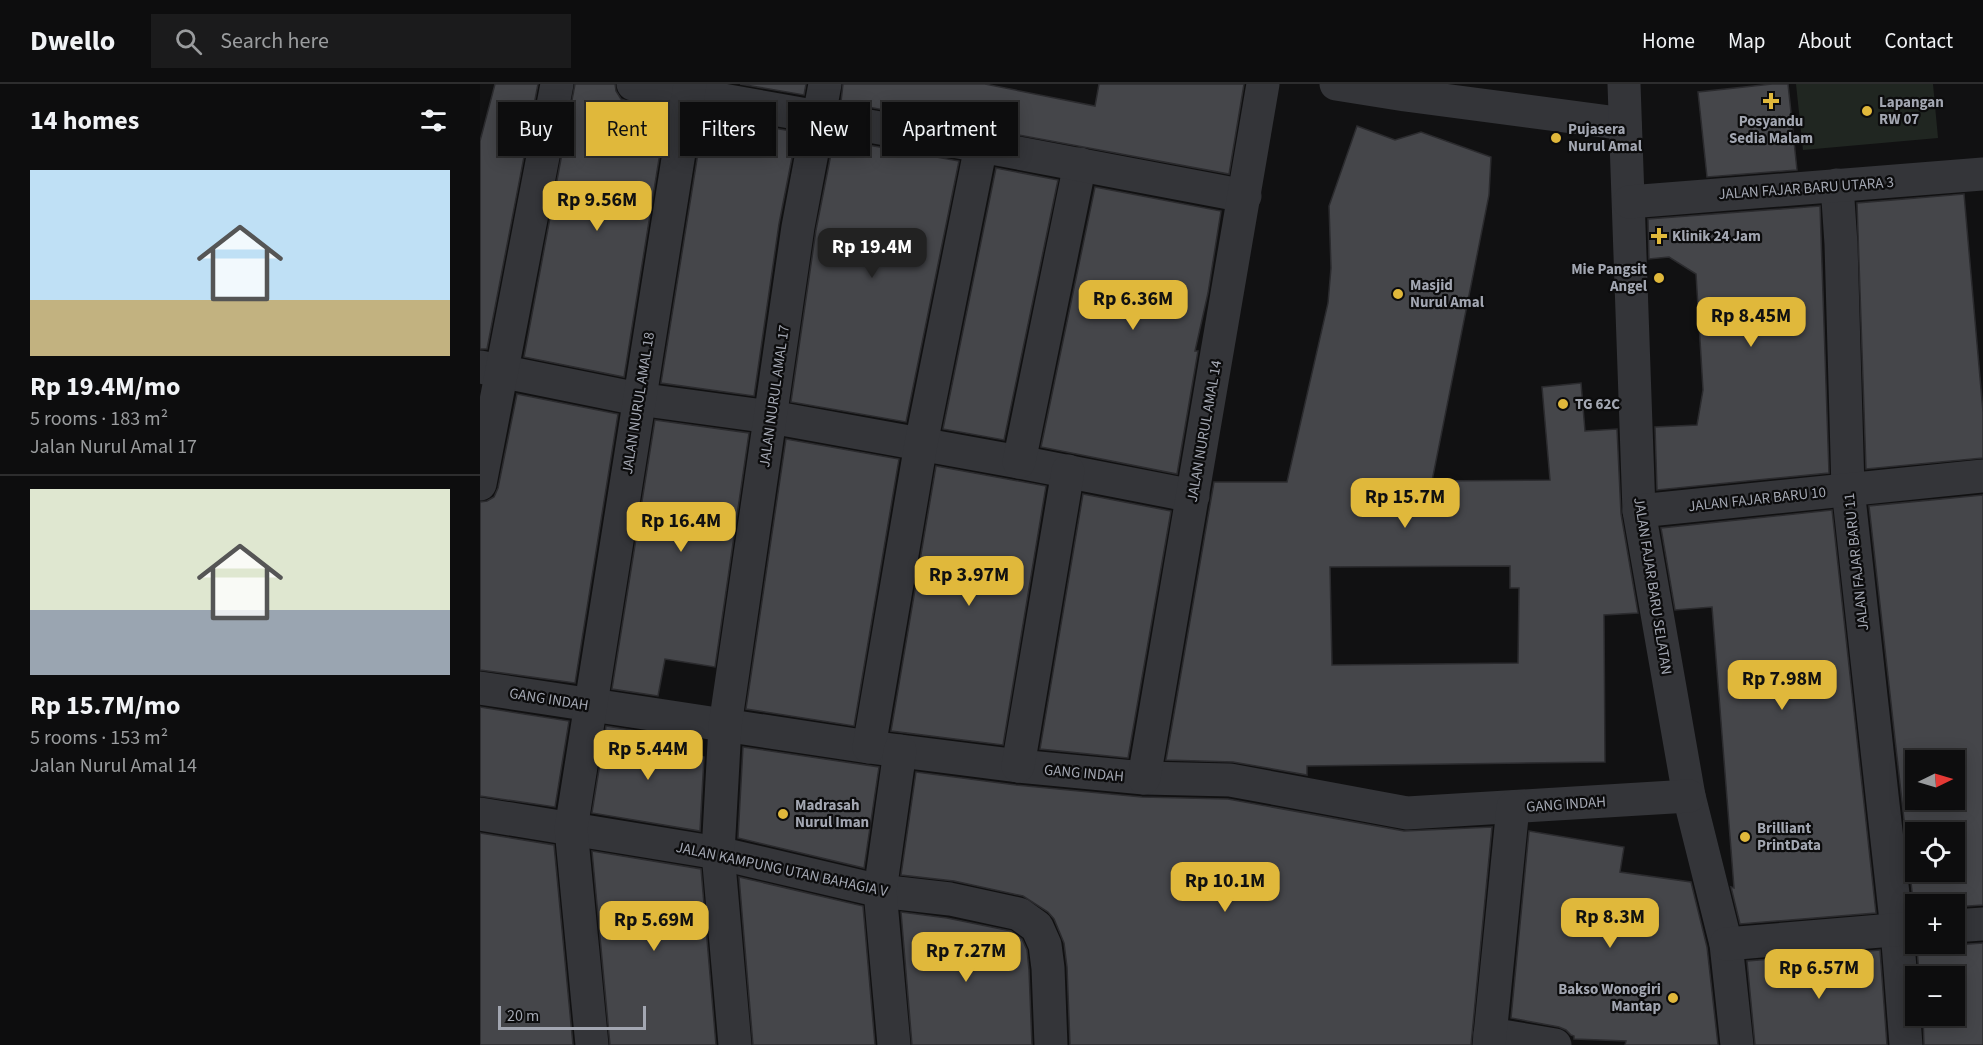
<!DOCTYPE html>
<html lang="en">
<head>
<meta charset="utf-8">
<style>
  :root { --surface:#0d0d0e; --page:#1b1b1c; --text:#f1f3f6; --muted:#9a9c9e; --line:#2d2d2e; --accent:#e0b83b }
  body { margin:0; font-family:"Source Sans 3",sans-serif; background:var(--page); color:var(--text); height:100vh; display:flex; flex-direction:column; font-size:22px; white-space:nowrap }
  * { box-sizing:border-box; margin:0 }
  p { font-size:20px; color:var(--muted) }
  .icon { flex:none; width:33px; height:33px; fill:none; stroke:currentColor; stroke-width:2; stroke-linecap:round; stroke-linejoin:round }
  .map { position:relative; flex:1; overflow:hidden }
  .drawer { display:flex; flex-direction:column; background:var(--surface); width:480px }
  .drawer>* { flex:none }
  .guide { position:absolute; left:18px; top:18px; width:570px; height:54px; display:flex; gap:12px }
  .needle { width:39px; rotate:85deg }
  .controls { position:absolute; left:1425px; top:666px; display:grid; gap:12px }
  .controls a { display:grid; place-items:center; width:60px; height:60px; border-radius:0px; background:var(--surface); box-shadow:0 3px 15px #0003,0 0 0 2px var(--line); font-size:30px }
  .scale { position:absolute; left:18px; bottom:15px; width:148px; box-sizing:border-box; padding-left:6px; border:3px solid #a3a7b2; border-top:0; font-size:16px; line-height:21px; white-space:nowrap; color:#a3a7b2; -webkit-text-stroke:4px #0c0c0d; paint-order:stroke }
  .price { position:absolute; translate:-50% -51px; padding:0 14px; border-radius:12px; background:var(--accent); color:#111; font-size:20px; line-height:39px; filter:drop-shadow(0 2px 3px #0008) }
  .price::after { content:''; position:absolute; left:50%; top:36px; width:18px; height:14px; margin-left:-9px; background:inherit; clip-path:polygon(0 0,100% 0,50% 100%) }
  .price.active { background:#222; color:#fff }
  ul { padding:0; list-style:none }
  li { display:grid; align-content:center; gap:12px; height:318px; padding:0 30px }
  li+li { border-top:2px solid var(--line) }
  li span { display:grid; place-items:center; height:186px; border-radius:0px; color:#555 }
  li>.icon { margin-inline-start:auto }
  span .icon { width:108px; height:108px; fill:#fffc; stroke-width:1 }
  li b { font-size:26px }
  h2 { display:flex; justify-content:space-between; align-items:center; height:72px; padding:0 30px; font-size:26px }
  .chip { padding:0 21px; border-radius:0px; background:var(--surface); box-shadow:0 3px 15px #0003,0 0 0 2px var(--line); font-size:21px; line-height:54px }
  .chip.active { background:var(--accent); color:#111 }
  header { display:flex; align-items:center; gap:36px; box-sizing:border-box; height:84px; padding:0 30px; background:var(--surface); border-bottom:2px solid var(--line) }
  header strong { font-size:28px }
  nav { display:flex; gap:33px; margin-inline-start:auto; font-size:21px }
  .search { width:420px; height:54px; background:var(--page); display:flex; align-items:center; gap:15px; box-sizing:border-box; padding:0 21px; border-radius:0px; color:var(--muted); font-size:22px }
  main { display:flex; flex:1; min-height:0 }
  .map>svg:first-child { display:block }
  .garden { fill:#202621 }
  .building { fill:#45464a; stroke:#2b2b2e; stroke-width:1.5; fill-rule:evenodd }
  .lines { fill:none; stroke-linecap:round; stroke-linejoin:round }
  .minor { stroke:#343539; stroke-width:33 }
  .poi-dot { fill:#e0b83b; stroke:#0c0c0d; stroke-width:2 }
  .labels { text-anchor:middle; stroke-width:4.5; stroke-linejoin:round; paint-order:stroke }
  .poi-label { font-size:15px; font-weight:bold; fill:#a3a7b2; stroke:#0c0c0d; text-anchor:start }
  .street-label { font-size:15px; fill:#a3a7b2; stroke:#0c0c0d }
</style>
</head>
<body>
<header>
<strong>Dwello</strong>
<div class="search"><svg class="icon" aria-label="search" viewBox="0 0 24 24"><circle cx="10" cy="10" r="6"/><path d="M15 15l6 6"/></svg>Search here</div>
<nav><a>Home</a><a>Map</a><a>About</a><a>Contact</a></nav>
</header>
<main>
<section class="drawer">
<h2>14 homes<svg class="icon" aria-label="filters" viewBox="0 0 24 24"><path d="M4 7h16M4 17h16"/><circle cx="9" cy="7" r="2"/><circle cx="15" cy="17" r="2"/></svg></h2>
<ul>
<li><span style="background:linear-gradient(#bfe0f5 70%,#c2b280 0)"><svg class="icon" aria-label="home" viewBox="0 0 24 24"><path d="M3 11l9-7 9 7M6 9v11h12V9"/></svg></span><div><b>Rp 19.4M/mo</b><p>5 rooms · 183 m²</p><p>Jalan Nurul Amal 17</p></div></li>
<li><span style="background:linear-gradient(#dfe7d0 65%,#9aa5b1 0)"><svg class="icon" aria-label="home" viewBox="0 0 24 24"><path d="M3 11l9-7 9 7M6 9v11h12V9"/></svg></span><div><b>Rp 15.7M/mo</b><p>5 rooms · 153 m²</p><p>Jalan Nurul Amal 14</p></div></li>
</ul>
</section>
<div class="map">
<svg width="1503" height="961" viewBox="0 0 1503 961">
  <rect width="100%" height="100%" fill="#111112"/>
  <path class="garden" d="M1316 0H1453L1458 54 1323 66Z"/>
  <g class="building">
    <path d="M15 0H58L7 265H0V57Z"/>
    <path d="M95 0H135L136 7 141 15 150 18 187 25 144 293 44 273Z"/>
    <path d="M260 0H326L324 11Z"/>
    <path d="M363 0H505L615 22 619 0H764L749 90 361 18Z"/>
    <path d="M1292 0H1308L1317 86 1227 93 1218 8Z"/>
    <path d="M224 32 317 48 299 140 274 312 181 299Z"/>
    <path d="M877 42 915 56 941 48 1011 73 1009 111 952 397 1070 396 1062 303 1101 299 1105 347 1137 345 1141 430 1158 529 1124 531 1125 678 827 682V691L753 678 686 676 734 398H807L848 219 851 184 849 122ZM1030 482V504H1039L1038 579 852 581 850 483Z"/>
    <path d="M354 55 479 77 426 338 311 318 336 146Z"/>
    <path d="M516 84 578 96 524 356 463 345Z"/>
    <path d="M615 103 741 127 728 209 715 267H718L697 390 561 363Z"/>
    <path d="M1484 110 1503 328V374L1386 385 1377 119Z"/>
    <path d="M1340 122 1349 389 1177 406 1175 343 1217 341 1223 306 1216 190 1189 173 1169 175 1168 135Z"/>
    <path d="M37 310 138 330 95 599 0 586V418L7 417 14 413 18 404Z"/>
    <path d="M175 336 269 349 235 583 185 575 178 612 132 605Z"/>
    <path d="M306 355 419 375 374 642 266 625Z"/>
    <path d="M456 382 566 402 523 661 411 647Z"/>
    <path d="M603 410 691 427 648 674 560 665Z"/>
    <path d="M1503 411V821L1474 823V820H1436V825H1434L1389 422ZM1436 676H1474V716H1436ZM1436 748H1474V788H1436Z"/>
    <path d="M1352 426 1396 829 1260 840 1251 803 1254 804 1232 523 1195 526 1181 444Z"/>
    <path d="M0 623 89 637 75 723 0 712Z"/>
    <path d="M126 642 171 649 169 660 224 673 220 747 112 729Z"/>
    <path d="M263 663 399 683 384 784 258 754Z"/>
    <path d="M436 688 536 701 662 713 748 715 924 747 1012 743 991 961H590L587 883 584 859 574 835 568 828 543 812 474 797 421 791Z"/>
    <path d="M1049 747 1144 763 1140 788 1211 798 1227 863 1238 961H1145L1146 957 1094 955V952L1091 951 1086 946 1079 943 1031 934Z"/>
    <path d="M0 749 74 761 93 961H0Z"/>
    <path d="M112 767 221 785 236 961H130Z"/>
    <path d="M259 793 383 822 395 961H273Z"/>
    <path d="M421 828 467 834 531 847 542 855 547 866 549 886 552 961H432Z"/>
    <path d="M1503 859V961H1444L1443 932H1474V892H1439L1437 863 1446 860 1475 861Z"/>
    <path d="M1400 866 1407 961H1275L1267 877Z"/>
  </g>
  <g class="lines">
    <g class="minor">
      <path d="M153 0 501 62"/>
      <path d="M856 0 925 11 1145 40"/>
      <path d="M1144 0 1159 427 1209 712 1246 860 1257 961"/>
      <path d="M1357 101 1361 160 1368 405 1417 846 1426 961"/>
      <path d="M1149 118 1503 90"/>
      <path d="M0 283 158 315 291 333 539 378 713 412"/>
      <path d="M539 378 600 80"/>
      <path d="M0 400 77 0"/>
      <path d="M1159 427 1503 392"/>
      <path d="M0 604 389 663 538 682 664 694 750 696 927 729 1209 712"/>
      <path d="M389 663 441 360 501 62 765 112"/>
      <path d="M538 682 588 387"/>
      <path d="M664 694 783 0"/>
      <path d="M0 730 238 769 400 807 470 815 539 830 557 843 565 861 568 884 571 961"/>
      <path d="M1474 842 1503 840"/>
      <path d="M1246 860 1436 844"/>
      <path d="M1010 950 1075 961"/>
      <path d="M112 961 91 745 210 0"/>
      <path d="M255 961 238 769 245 642 318 143 345 0"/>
      <path d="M414 961 400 807 420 667"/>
      <path d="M1009 961 1033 723"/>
    </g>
  </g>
  <g class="poi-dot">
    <path d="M1288 8h6v6h6v6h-6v6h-6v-6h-6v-6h6z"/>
    <circle cx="1387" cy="27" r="6"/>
    <circle cx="1076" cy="54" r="6"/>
    <path d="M1176 143h6v6h6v6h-6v6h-6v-6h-6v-6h6z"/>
    <circle cx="1179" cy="194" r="6"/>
    <circle cx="918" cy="210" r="6"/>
    <circle cx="1083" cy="320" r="6"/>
    <circle cx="303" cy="730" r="6"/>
    <circle cx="1265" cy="753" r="6"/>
    <circle cx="1193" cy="914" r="6"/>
  </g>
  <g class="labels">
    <g class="poi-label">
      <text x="1399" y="23">Lapangan<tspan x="1399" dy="17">RW 07</tspan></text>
      <text x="1291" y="42" text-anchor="middle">Posyandu<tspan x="1291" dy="17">Sedia Malam</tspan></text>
      <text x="1088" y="50">Pujasera<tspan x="1088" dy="17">Nurul Amal</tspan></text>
      <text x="1192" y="157">Klinik 24 Jam</text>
      <text x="1167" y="190" text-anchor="end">Mie Pangsit<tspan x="1167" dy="17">Angel</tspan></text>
      <text x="930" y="206">Masjid<tspan x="930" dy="17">Nurul Amal</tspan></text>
      <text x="1095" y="325">TG 62C</text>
      <text x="315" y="726">Madrasah<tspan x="315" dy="17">Nurul Iman</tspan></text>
      <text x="1277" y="749">Brilliant<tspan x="1277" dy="17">PrintData</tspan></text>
      <text x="1181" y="910" text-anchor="end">Bakso Wonogiri<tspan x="1181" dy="17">Mantap</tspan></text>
    </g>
    <g class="street-label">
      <text transform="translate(1326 104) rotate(-4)" y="5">JALAN FAJAR BARU UTARA 3</text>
      <text transform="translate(294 312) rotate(-82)" y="5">JALAN NURUL AMAL 17</text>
      <text transform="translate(158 319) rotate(-81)" y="5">JALAN NURUL AMAL 18</text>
      <text transform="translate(724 347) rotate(-80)" y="5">JALAN NURUL AMAL 14</text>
      <text transform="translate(1277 415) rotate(-6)" y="5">JALAN FAJAR BARU 10</text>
      <text transform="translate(1376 478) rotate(-96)" y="5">JALAN FAJAR BARU 11</text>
      <text transform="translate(1173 502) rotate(81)" y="5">JALAN FAJAR BARU SELATAN</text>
      <text transform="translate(69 615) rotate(9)" y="5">GANG INDAH</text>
      <text transform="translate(604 689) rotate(5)" y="5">GANG INDAH</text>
      <text transform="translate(1086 720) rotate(-4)" y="5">GANG INDAH</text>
      <text transform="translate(302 785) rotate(12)" y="5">JALAN KAMPUNG UTAN BAHAGIA V</text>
    </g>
  </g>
</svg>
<div class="controls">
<a><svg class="needle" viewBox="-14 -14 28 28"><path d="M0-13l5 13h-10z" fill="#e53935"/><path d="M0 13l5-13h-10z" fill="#9a9c9e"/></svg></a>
<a><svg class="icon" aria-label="locate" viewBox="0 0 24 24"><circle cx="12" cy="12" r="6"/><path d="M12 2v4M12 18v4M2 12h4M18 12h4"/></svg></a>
<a>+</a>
<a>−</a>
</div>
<div class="scale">20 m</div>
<b class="price" style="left:117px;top:148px">Rp 9.56M</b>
<b class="price active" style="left:392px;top:195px">Rp 19.4M</b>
<b class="price" style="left:653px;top:247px">Rp 6.36M</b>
<b class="price" style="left:1271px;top:264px">Rp 8.45M</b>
<b class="price" style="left:925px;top:445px">Rp 15.7M</b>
<b class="price" style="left:201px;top:469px">Rp 16.4M</b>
<b class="price" style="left:489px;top:523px">Rp 3.97M</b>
<b class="price" style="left:1302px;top:627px">Rp 7.98M</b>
<b class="price" style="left:168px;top:697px">Rp 5.44M</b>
<b class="price" style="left:745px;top:829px">Rp 10.1M</b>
<b class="price" style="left:1130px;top:865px">Rp 8.3M</b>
<b class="price" style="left:174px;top:868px">Rp 5.69M</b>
<b class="price" style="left:486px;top:899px">Rp 7.27M</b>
<b class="price" style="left:1339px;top:916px">Rp 6.57M</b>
<div class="guide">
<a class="chip">Buy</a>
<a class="chip active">Rent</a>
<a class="chip">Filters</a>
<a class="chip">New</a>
<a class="chip">Apartment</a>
</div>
</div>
</main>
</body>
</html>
